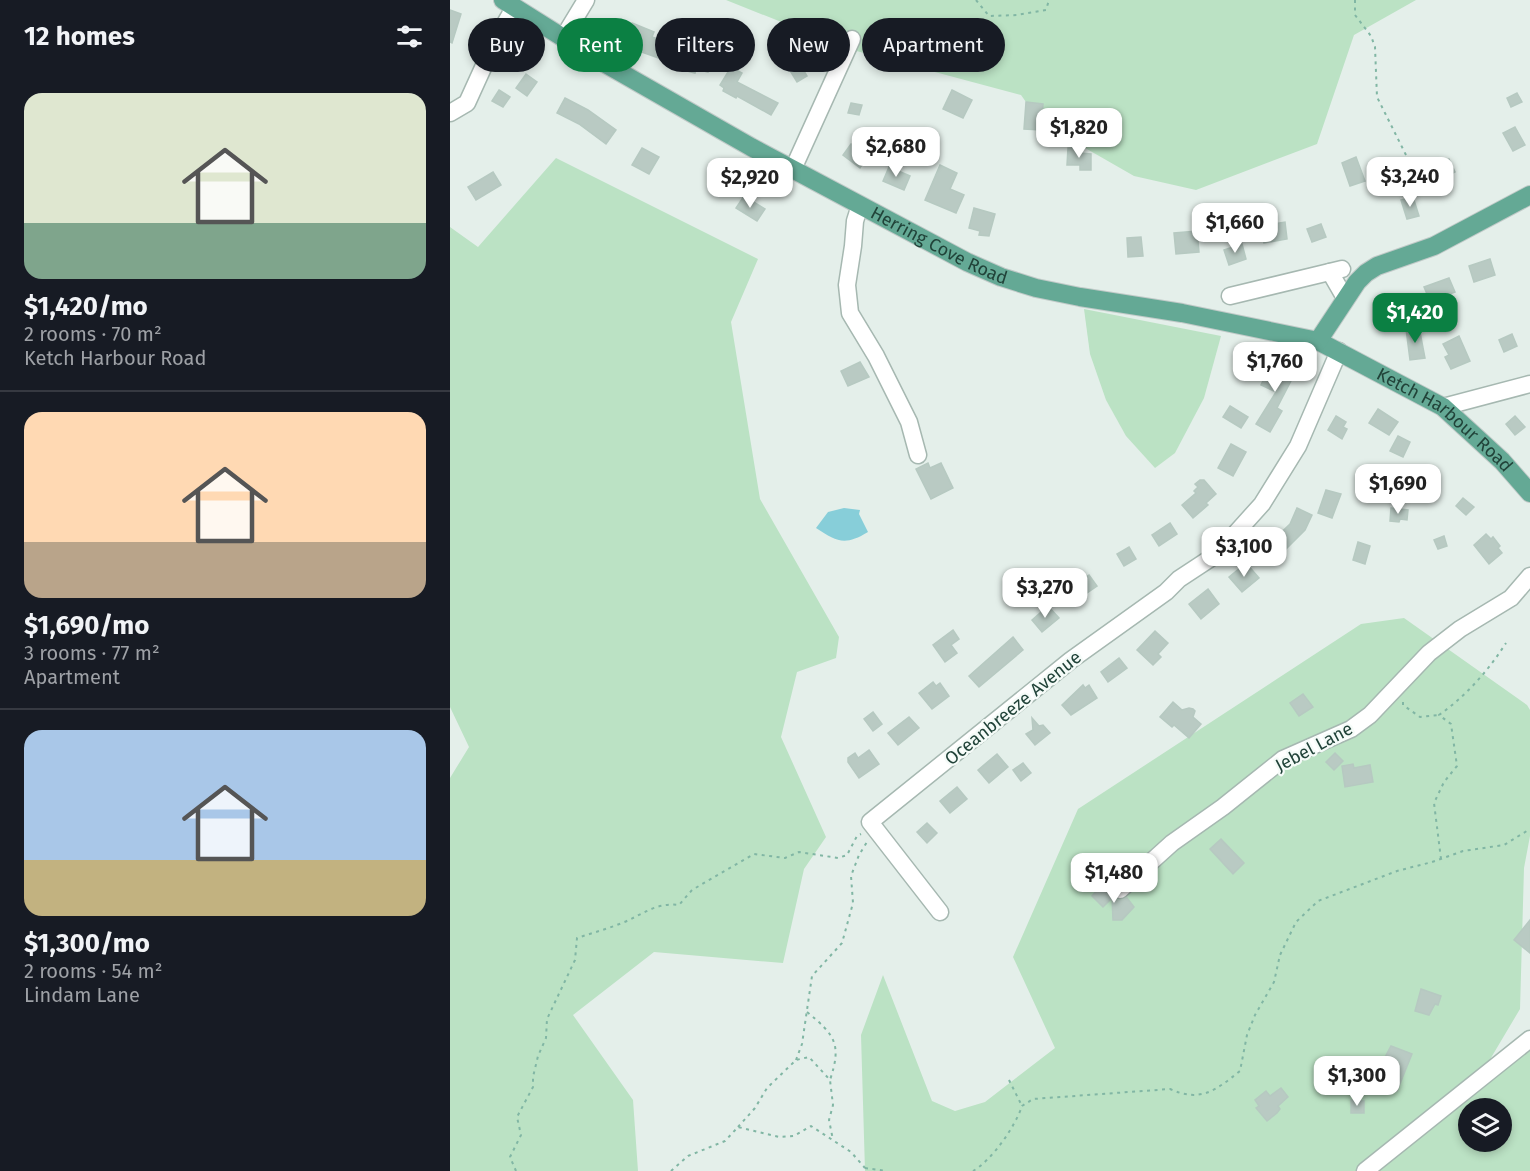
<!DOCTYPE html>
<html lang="en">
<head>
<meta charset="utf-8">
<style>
  :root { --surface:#171b24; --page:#242831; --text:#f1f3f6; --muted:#9ea1a6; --line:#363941; --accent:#0b8043 }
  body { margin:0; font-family:"Fira Sans",sans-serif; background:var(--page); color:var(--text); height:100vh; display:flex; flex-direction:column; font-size:22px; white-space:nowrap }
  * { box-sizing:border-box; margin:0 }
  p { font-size:20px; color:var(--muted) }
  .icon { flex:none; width:33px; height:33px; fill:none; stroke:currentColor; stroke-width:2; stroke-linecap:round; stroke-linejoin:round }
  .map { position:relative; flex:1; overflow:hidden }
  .sheet { display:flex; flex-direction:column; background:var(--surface); width:450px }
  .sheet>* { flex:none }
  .guide { position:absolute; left:18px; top:18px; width:570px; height:54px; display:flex; gap:12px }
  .fabs { position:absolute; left:1008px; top:1098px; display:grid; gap:12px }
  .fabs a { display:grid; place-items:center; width:54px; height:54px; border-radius:50%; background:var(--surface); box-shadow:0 3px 9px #0003; font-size:30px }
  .price { position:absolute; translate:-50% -51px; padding:0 14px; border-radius:12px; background:#fff; color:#222; font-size:20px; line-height:39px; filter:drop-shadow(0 2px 3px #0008) }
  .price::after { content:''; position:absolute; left:50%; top:36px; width:18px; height:14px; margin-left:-9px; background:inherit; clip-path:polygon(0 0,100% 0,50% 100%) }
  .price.active { background:var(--accent); color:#fff }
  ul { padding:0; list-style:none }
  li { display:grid; align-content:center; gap:12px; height:318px; padding:0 24px }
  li+li { border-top:2px solid var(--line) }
  li span { display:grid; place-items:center; height:186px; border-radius:18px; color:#555 }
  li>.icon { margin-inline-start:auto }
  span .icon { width:108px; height:108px; fill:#fffc; stroke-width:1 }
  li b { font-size:26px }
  h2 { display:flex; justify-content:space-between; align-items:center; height:72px; padding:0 24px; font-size:26px }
  .chip { padding:0 21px; border-radius:27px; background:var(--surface); box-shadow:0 3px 9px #0003; font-size:21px; line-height:54px }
  .chip.active { background:var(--accent); color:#fff }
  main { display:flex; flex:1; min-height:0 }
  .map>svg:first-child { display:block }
  .green { fill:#bbe2c4; fill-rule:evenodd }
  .water { fill:#87ced9 }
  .building { fill:#b9cac3; stroke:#b6c9c1; stroke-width:1.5 }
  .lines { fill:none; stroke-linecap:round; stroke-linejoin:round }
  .minor-casing { stroke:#a6b8b1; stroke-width:19 }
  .major-casing { stroke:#c1cac8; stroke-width:20 }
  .path { stroke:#81b6a4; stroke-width:2; stroke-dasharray:3 4.5; stroke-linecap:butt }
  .minor { stroke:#fff; stroke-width:16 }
  .major { stroke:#64a995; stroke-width:18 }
  .labels { text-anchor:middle; stroke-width:4.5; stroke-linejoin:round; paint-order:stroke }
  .street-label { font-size:18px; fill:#214339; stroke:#f5fbf8 }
</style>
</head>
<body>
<main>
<section class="sheet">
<h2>12 homes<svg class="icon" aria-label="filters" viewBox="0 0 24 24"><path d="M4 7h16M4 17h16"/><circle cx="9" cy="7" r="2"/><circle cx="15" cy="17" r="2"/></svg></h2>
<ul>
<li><span style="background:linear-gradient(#dfe7d0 70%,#7fa58c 0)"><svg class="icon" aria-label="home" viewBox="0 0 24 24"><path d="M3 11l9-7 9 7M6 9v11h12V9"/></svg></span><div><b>$1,420/mo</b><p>2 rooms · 70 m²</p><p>Ketch Harbour Road</p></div></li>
<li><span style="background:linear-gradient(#ffd9b3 70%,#b9a48a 0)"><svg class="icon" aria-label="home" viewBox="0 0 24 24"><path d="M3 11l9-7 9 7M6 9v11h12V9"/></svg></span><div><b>$1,690/mo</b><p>3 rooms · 77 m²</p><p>Apartment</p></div></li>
<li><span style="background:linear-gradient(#a9c7e8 70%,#c2b280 0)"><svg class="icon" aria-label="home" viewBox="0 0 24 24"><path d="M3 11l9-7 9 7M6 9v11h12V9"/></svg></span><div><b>$1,300/mo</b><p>2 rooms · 54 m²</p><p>Lindam Lane</p></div></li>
</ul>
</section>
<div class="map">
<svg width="1080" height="1171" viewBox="0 0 1080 1171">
  <rect width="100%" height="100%" fill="#e4efea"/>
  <g class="green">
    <path d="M276 0H966L904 35 867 144 746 190 684 176 609 133 603 140 571 95 399 49Z"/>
    <path d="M106 158 308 259 281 322 310 499 389 637 386 658 347 672 331 737 376 837 354 869 333 963 204 952 123 1015 183 1100 188 1171H0V778L19 747 0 707V227L28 247Z"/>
    <path d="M634 309 771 336 754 398 725 453 705 468 676 436 656 400 640 354Z"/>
    <path d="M954 618 1077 705 1080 710V836L1074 868 1070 1009 1029 1078 1080 1039V1171H415L411 1035 433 975 482 1101 505 1111 535 1102 605 1048 563 957 628 809 911 624ZM1018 1108H1052V1142H1018Z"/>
  </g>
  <path class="water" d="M394 508 410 510 409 514 418 532C395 546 387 542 366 528L378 512Z"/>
  <g class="building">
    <path d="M0 10 11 14 2 43 0 42Z"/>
    <path d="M182 23 204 32 202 37 225 44 223 48 262 58 258 72 246 69 245 73 233 70 234 67 172 45Z"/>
    <path d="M346 58 357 76 347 82 336 64Z"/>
    <path d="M281 67 292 73 287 82 328 103 321 115 287 96 286 98 273 91 274 88 270 85Z"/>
    <path d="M76 74 87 82 77 96 66 88Z"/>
    <path d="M49 90 60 97 53 107 42 101Z"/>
    <path d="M502 90 522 100 513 118 493 109Z"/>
    <path d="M1067 93 1072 102 1061 107 1057 98Z"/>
    <path d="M115 98 138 110 166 130 156 144 129 124 107 113Z"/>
    <path d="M576 102 593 104 591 130 574 129Z"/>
    <path d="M401 103 412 105 409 115 398 113Z"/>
    <path d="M1065 127 1075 145 1063 151 1053 133Z"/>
    <path d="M401 144 418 155 410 168 393 155Z"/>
    <path d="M192 148 209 157 199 174 182 165Z"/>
    <path d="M618 148H630V153L641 154V170H630V165H617Z"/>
    <path d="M906 157 915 181 900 186 892 163Z"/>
    <path d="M999 159 1005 172 987 181 980 168Z"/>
    <path d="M490 165 507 173 500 189 514 195 506 213 475 200Z"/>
    <path d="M439 167 460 176 454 190 433 181Z"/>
    <path d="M43 172 51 185 26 200 18 187Z"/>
    <path d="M294 196 315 209 307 221 286 208Z"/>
    <path d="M963 197 969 216 957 219 951 200Z"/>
    <path d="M524 208 545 214 539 236 529 235 530 231 519 228Z"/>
    <path d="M835 222 837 239 814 243 812 226Z"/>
    <path d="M871 224 876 237 862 242 857 229Z"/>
    <path d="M747 231 749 252 726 254 724 233Z"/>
    <path d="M691 237 693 256 678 257 677 238Z"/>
    <path d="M792 244 796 259 779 265 774 250Z"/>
    <path d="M1040 259 1045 275 1024 282 1019 266Z"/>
    <path d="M999 278 1005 292 980 301 974 287Z"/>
    <path d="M969 327 975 358 960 360 956 329Z"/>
    <path d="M1062 334 1067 346 1054 352 1049 340Z"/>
    <path d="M1009 336 1020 361 1001 369 995 357 999 355 993 344Z"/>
    <path d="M823 360 846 371 827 408 832 411 820 432 806 424 826 392 811 385Z"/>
    <path d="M410 362 419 377 398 386 391 371Z"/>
    <path d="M780 406 798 417 791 428 773 417Z"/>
    <path d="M928 409 948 422 939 435 919 423Z"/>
    <path d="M886 416 896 422 893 427 897 429 892 439 878 430Z"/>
    <path d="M1065 416 1075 427 1065 435 1056 424Z"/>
    <path d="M948 436 960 442 953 457 940 451Z"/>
    <path d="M781 444 796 452 783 476 768 468Z"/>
    <path d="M478 463 480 468 491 463 503 488 481 499 466 469Z"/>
    <path d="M750 480H754L766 494 756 503 758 505 743 518 732 505 746 493 744 491 748 487 745 484Z"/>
    <path d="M876 490 891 494 882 518 868 513Z"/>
    <path d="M1013 498 1024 507 1016 515 1006 506Z"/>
    <path d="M847 508 862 515 855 530 832 553 821 542 840 524Z"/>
    <path d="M941 508 958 510 957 520 950 519 949 522 940 521Z"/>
    <path d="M720 523 727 534 709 546 702 535Z"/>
    <path d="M1036 534 1041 539 1043 537 1050 546 1048 548 1052 553 1039 564 1024 545Z"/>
    <path d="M994 536 997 546 988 549 984 540Z"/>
    <path d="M908 542 920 546 915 564 903 560Z"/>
    <path d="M679 547 686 559 674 566 667 554Z"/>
    <path d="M796 563 809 578 792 592 779 577Z"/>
    <path d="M639 575 647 586 634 595 626 584Z"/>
    <path d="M758 589 769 604 751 619 739 604Z"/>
    <path d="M598 606 609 618 592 632 582 620Z"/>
    <path d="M503 630 509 639 501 645 507 653 495 662 483 645Z"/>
    <path d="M705 631 718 643 708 654 711 657 703 665 687 650Z"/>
    <path d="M563 637 573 650 529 687 519 676Z"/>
    <path d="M669 658 677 668 658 682 651 672Z"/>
    <path d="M483 682 486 686 490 683 499 696 482 709 469 693Z"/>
    <path d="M633 685 635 688 639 685 647 698 621 715 612 705Z"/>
    <path d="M853 694 863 707 849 716 840 703Z"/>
    <path d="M723 702 732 710 739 708 743 709 745 711 743 717 751 724 739 738 724 725 722 727 710 717Z"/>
    <path d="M423 712 432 724 423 731 414 719Z"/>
    <path d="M459 717 469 728 448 745 438 733Z"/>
    <path d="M582 718 589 726 593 725 600 733 585 745 576 734 583 730Z"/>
    <path d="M419 750 429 764 409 778 398 762V758L405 753 408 758Z"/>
    <path d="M885 753 893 761 884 770 876 762Z"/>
    <path d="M547 754 558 767 539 783 528 770Z"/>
    <path d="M573 763 581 773 571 781 563 770Z"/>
    <path d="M903 764 904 768 920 765 923 782 895 787 892 766Z"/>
    <path d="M507 787 517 799 500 813 490 801Z"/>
    <path d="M477 823 487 833 477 843 467 832Z"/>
    <path d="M771 839 794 863 783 874 760 849Z"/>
    <path d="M651 886 666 900H672L677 898 684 907 672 920H663L662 898 653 907 642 896Z"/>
    <path d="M1080 920V953L1064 940Z"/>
    <path d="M971 989 991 996 988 1005 985 1004 979 1015 965 1011Z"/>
    <path d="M941 1046 962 1054 947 1091 935 1086 940 1074 931 1070 934 1064 932 1063Z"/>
    <path d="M831 1088 838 1097 828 1106 830 1109 827 1113 817 1121 806 1108 809 1106 805 1100 816 1091 820 1096Z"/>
    <path d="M901 1100 914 1101V1113H901Z"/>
  </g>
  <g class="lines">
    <g class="minor-casing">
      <g id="minor">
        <path d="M113 38 136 0"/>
        <path d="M0 113 17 103 47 37 64 8"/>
        <path d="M343 169 402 39"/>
        <path d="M410 205 405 221 403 246 397 285 400 313 426 356 459 422 468 455"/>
        <path d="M880 272 895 298"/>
        <path d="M780 296 892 269"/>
        <path d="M993 407 1080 384"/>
        <path d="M670 890 722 843 773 807 833 759 901 729 920 715 979 653 1010 629 1061 598 1080 576"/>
        <path d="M490 912 420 822 621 660 716 592 729 579 767 554 812 504 848 446 889 351"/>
        <path d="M915 1171 1080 1039"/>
      </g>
    </g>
    <g class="major-casing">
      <g id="major">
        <path id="s1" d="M53 0 147 59 301 147 517 262 551 277 586 288 630 297 732 313 868 341 993 407 1052 461 1080 493"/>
        <path d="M868 341 907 282 916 273 927 266 984 246 1080 195"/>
      </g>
    </g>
    <g class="path">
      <path d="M526 0 539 16 567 15 596 10 599 0"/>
      <path d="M905 0V15L921 36 925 47 927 97 961 165"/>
      <path d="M953 702V705L970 717 989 715"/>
      <path d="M991 859 984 803 994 782 1007 766 1001 724 989 715C1016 696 1038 671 1056 643"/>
      <path d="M357 1012C385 1035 392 1044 380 1080"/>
      <path d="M346 1060 352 1044 362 976 392 943 403 903 401 876 409 855 417 842"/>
      <path d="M559 1080 572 1106"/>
      <path d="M288 1127 305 1108 317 1088 346 1060 359 1057 380 1080 383 1105 379 1120 383 1140"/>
      <path d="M415 1168 437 1171"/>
      <path d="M66 1171 60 1157 71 1135 67 1117 83 1087V1077L88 1056 96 1038 97 1019 125 960 127 938C142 933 157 929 172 923 192 915 206 902 229 905L242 890 304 854 335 858 349 852 388 858 397 855 407 836 411 834"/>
      <path d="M221 1171 238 1156 275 1141 288 1127 329 1137 344 1136 361 1126 401 1152 415 1168V1171"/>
      <path d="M523 1171C542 1160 565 1127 572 1106L583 1099 720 1089C751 1103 766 1090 790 1071L797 1035 805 1015 824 982 830 955 846 922 868 901 947 871 982 862 1013 851 1054 845 1080 829"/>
    </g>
    <use href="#minor" class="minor"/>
    <use href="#major" class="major"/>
  </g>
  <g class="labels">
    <g class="street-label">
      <text dy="6" stroke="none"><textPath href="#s1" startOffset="501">Herring Cove Road</textPath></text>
      <text dy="6" stroke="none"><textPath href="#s1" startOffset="1044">Ketch Harbour Road</textPath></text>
      <text transform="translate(563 708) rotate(-39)" y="6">Oceanbreeze Avenue</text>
      <text transform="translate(864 747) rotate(-28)" y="6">Jebel Lane</text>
    </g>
  </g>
</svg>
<div class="fabs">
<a><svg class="icon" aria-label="layers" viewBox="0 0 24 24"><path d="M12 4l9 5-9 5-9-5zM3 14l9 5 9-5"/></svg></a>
</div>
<b class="price" style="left:629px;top:159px">$1,820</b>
<b class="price" style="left:446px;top:178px">$2,680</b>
<b class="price" style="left:960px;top:208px">$3,240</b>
<b class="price" style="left:300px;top:209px">$2,920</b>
<b class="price" style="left:785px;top:254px">$1,660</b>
<b class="price active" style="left:965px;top:344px">$1,420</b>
<b class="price" style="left:825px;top:393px">$1,760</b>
<b class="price" style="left:948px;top:515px">$1,690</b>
<b class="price" style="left:794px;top:578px">$3,100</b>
<b class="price" style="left:595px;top:619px">$3,270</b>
<b class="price" style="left:664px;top:904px">$1,480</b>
<b class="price" style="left:907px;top:1107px">$1,300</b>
<div class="guide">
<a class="chip">Buy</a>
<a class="chip active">Rent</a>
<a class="chip">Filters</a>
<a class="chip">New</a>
<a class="chip">Apartment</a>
</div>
</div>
</main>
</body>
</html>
